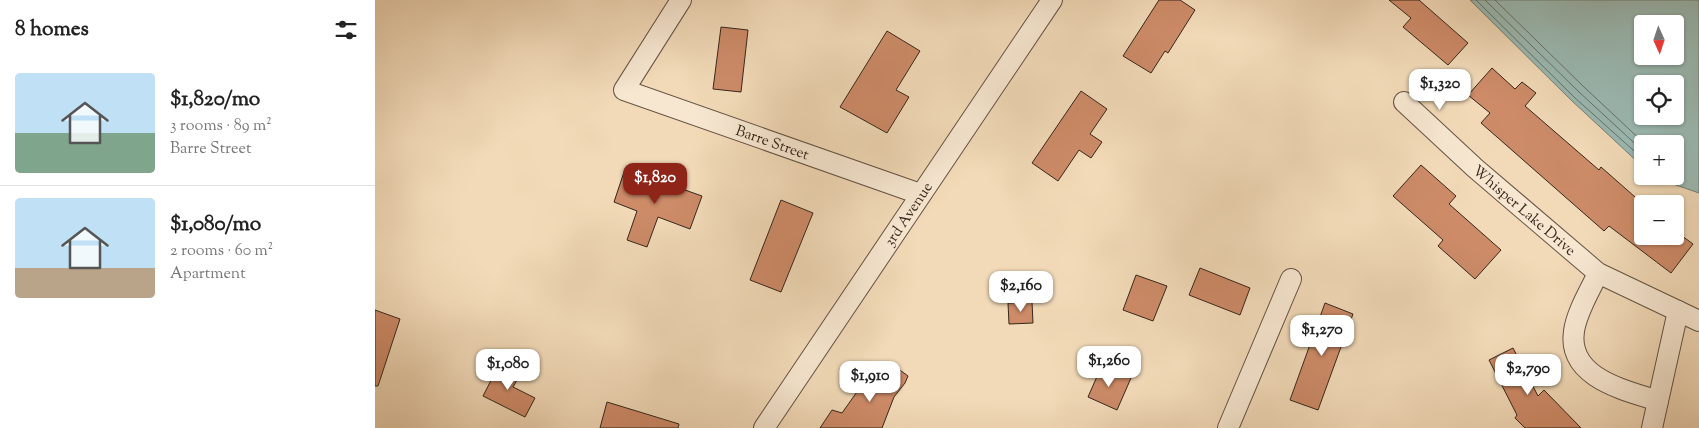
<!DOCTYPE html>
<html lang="en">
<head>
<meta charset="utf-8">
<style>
  :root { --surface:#fff; --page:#f6f6f6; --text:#222; --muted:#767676; --line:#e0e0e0; --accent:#8f2418 }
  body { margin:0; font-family:"Sorts Mill Goudy",serif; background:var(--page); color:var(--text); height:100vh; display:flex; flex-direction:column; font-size:19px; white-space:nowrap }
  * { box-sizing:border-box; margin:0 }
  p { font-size:16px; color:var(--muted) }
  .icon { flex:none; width:28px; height:28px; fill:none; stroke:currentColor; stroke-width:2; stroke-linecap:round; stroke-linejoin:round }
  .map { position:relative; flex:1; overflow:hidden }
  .panel { display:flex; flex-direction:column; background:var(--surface); width:375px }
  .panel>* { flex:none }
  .needle { width:32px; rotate:177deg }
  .buttons { position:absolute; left:1259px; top:15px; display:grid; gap:10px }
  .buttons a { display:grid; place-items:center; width:50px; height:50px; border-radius:5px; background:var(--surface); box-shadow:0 1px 4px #0004; font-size:25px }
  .price { position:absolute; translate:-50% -42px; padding:0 11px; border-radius:10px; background:#fff; color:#222; font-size:16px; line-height:32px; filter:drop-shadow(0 1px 2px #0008) }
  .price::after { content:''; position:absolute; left:50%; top:30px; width:15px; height:11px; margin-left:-8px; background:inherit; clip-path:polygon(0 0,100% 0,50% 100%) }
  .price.active { background:var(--accent); color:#fff }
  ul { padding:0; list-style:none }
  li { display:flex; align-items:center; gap:15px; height:125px; padding:0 15px }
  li+li { border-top:1px solid var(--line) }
  li span { display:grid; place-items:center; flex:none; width:140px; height:100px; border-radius:5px; color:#555 }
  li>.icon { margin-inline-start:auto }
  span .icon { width:60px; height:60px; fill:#fffc; stroke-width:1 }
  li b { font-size:21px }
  h2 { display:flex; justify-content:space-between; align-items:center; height:60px; padding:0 15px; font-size:21px }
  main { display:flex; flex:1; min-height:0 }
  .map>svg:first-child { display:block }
  .water { fill:#9bbab3; stroke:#737f77; fill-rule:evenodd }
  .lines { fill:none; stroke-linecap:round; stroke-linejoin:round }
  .shore { stroke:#687068; stroke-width:1 }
  .building { fill:#cd8b68; stroke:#36261c }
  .minor-casing { stroke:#655343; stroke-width:22 }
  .minor { stroke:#f7e7d1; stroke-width:20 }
  .labels { text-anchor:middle; stroke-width:4; stroke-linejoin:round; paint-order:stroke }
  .street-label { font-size:15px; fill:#36261c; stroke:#f7e7d1 }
</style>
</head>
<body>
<main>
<section class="panel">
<h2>8 homes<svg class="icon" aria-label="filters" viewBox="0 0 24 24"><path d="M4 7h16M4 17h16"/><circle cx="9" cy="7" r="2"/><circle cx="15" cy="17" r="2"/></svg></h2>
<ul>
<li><span style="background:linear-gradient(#bfe0f5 60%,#7fa58c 0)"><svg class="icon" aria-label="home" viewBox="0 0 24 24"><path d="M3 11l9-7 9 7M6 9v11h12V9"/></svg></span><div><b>$1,820/mo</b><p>3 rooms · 89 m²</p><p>Barre Street</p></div></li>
<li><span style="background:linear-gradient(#bfe0f5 70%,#b9a48a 0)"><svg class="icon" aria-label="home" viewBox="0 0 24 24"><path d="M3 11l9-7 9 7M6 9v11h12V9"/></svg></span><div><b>$1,080/mo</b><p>2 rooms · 60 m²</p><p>Apartment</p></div></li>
</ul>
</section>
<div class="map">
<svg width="1324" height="428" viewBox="0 0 1324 428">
  <rect width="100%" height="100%" fill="#f2dab8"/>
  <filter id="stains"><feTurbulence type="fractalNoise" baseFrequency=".004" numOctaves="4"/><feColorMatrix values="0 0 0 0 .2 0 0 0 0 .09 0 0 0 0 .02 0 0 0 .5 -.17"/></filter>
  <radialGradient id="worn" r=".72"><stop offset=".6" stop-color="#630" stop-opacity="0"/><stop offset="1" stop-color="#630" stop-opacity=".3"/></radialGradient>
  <path class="water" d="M1095 0H1324V193L1301 185 1285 176H1300V144H1268L1267 166 1196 100ZM1268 24H1300V56H1268ZM1268 84H1300V116H1268Z"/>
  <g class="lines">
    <g class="shore">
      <path d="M1101 0 1199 97 1268 159"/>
      <path d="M1110 0 1204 92 1268 151"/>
      <path d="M1120 0 1209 87 1270 144"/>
    </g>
  </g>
  <g class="building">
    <path d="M784 0H805L820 10 793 53 790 51 776 73 748 56Z"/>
    <path d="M1014 0H1044L1093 43 1073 65 1028 27 1036 18Z"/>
    <path d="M346 27 373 30 366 92 338 89Z"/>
    <path d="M512 31 545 51 521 90 534 97 512 133 465 107Z"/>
    <path d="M1117 68 1140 89 1147 82 1161 93 1150 106 1224 170 1226 167 1268 204V236H1307L1318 244 1296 273 1234 226 1229 231 1106 123 1115 113 1093 95Z"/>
    <path d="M706 91 732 109 715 134 727 142 716 158 704 150 683 181 657 163Z"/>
    <path d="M1046 165 1081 196 1074 204 1126 250 1100 279 1063 246 1068 240 1018 196Z"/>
    <path d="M250 169 327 196 315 229 283 217 272 247 252 240 262 211 239 202Z"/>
    <path d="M406 200 438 213 406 292 375 280Z"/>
    <path d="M825 268 875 288 865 315 814 295Z"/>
    <path d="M761 275 792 286 778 321 748 310Z"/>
    <path d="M657 302 658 323 634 324 633 303Z"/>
    <path d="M950 303 978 314 943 410 915 400Z"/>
    <path d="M0 310 25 319 3 386H0Z"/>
    <path d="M1138 348 1163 396 1169 390 1206 428H1150L1140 418 1142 415 1114 360Z"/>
    <path d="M125 363 146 373 138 387 160 398 150 417 108 396Z"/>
    <path d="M515 363 533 376 530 383 519 397 507 428H445L457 410 467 413 489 382 499 386Z"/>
    <path d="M727 365 756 378 742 410 713 397Z"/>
    <path d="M232 402 304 424 303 428H225Z"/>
  </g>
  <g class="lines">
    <g class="minor-casing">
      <g id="minor">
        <path id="s1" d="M306 0 249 90 545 194"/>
        <path id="s2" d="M1029 102 1100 168 1223 273 1324 321"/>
        <path d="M1223 273C1215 291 1202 311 1199 331 1192 378 1250 390 1283 401"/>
        <path id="s3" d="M389 428 677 0"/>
        <path d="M853 428 916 279"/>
        <path d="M1277 428 1303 311"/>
      </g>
    </g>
    <use href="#minor" class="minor"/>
  </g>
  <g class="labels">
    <g class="street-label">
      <text dy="5" stroke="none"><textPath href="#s1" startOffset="264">Barre Street</textPath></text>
      <text dy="5" stroke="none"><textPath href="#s2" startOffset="162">Whisper Lake Drive</textPath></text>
      <text dy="5" stroke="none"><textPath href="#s3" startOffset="258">3rd Avenue</textPath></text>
    </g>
  </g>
  <rect width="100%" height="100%" filter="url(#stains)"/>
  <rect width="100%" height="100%" fill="url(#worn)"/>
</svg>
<div class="buttons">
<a><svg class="needle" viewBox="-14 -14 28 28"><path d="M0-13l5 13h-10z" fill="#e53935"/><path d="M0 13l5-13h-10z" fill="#767676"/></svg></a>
<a><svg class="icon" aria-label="locate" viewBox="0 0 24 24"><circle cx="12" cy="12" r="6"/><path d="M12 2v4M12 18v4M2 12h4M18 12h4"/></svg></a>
<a>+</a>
<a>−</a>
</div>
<b class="price" style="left:1065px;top:111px">$1,320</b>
<b class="price active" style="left:280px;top:205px">$1,820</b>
<b class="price" style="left:646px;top:313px">$2,160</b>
<b class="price" style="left:947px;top:357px">$1,270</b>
<b class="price" style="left:734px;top:388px">$1,260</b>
<b class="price" style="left:133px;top:391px">$1,080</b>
<b class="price" style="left:1153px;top:396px">$2,790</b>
<b class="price" style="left:495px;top:403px">$1,910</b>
</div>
</main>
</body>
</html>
